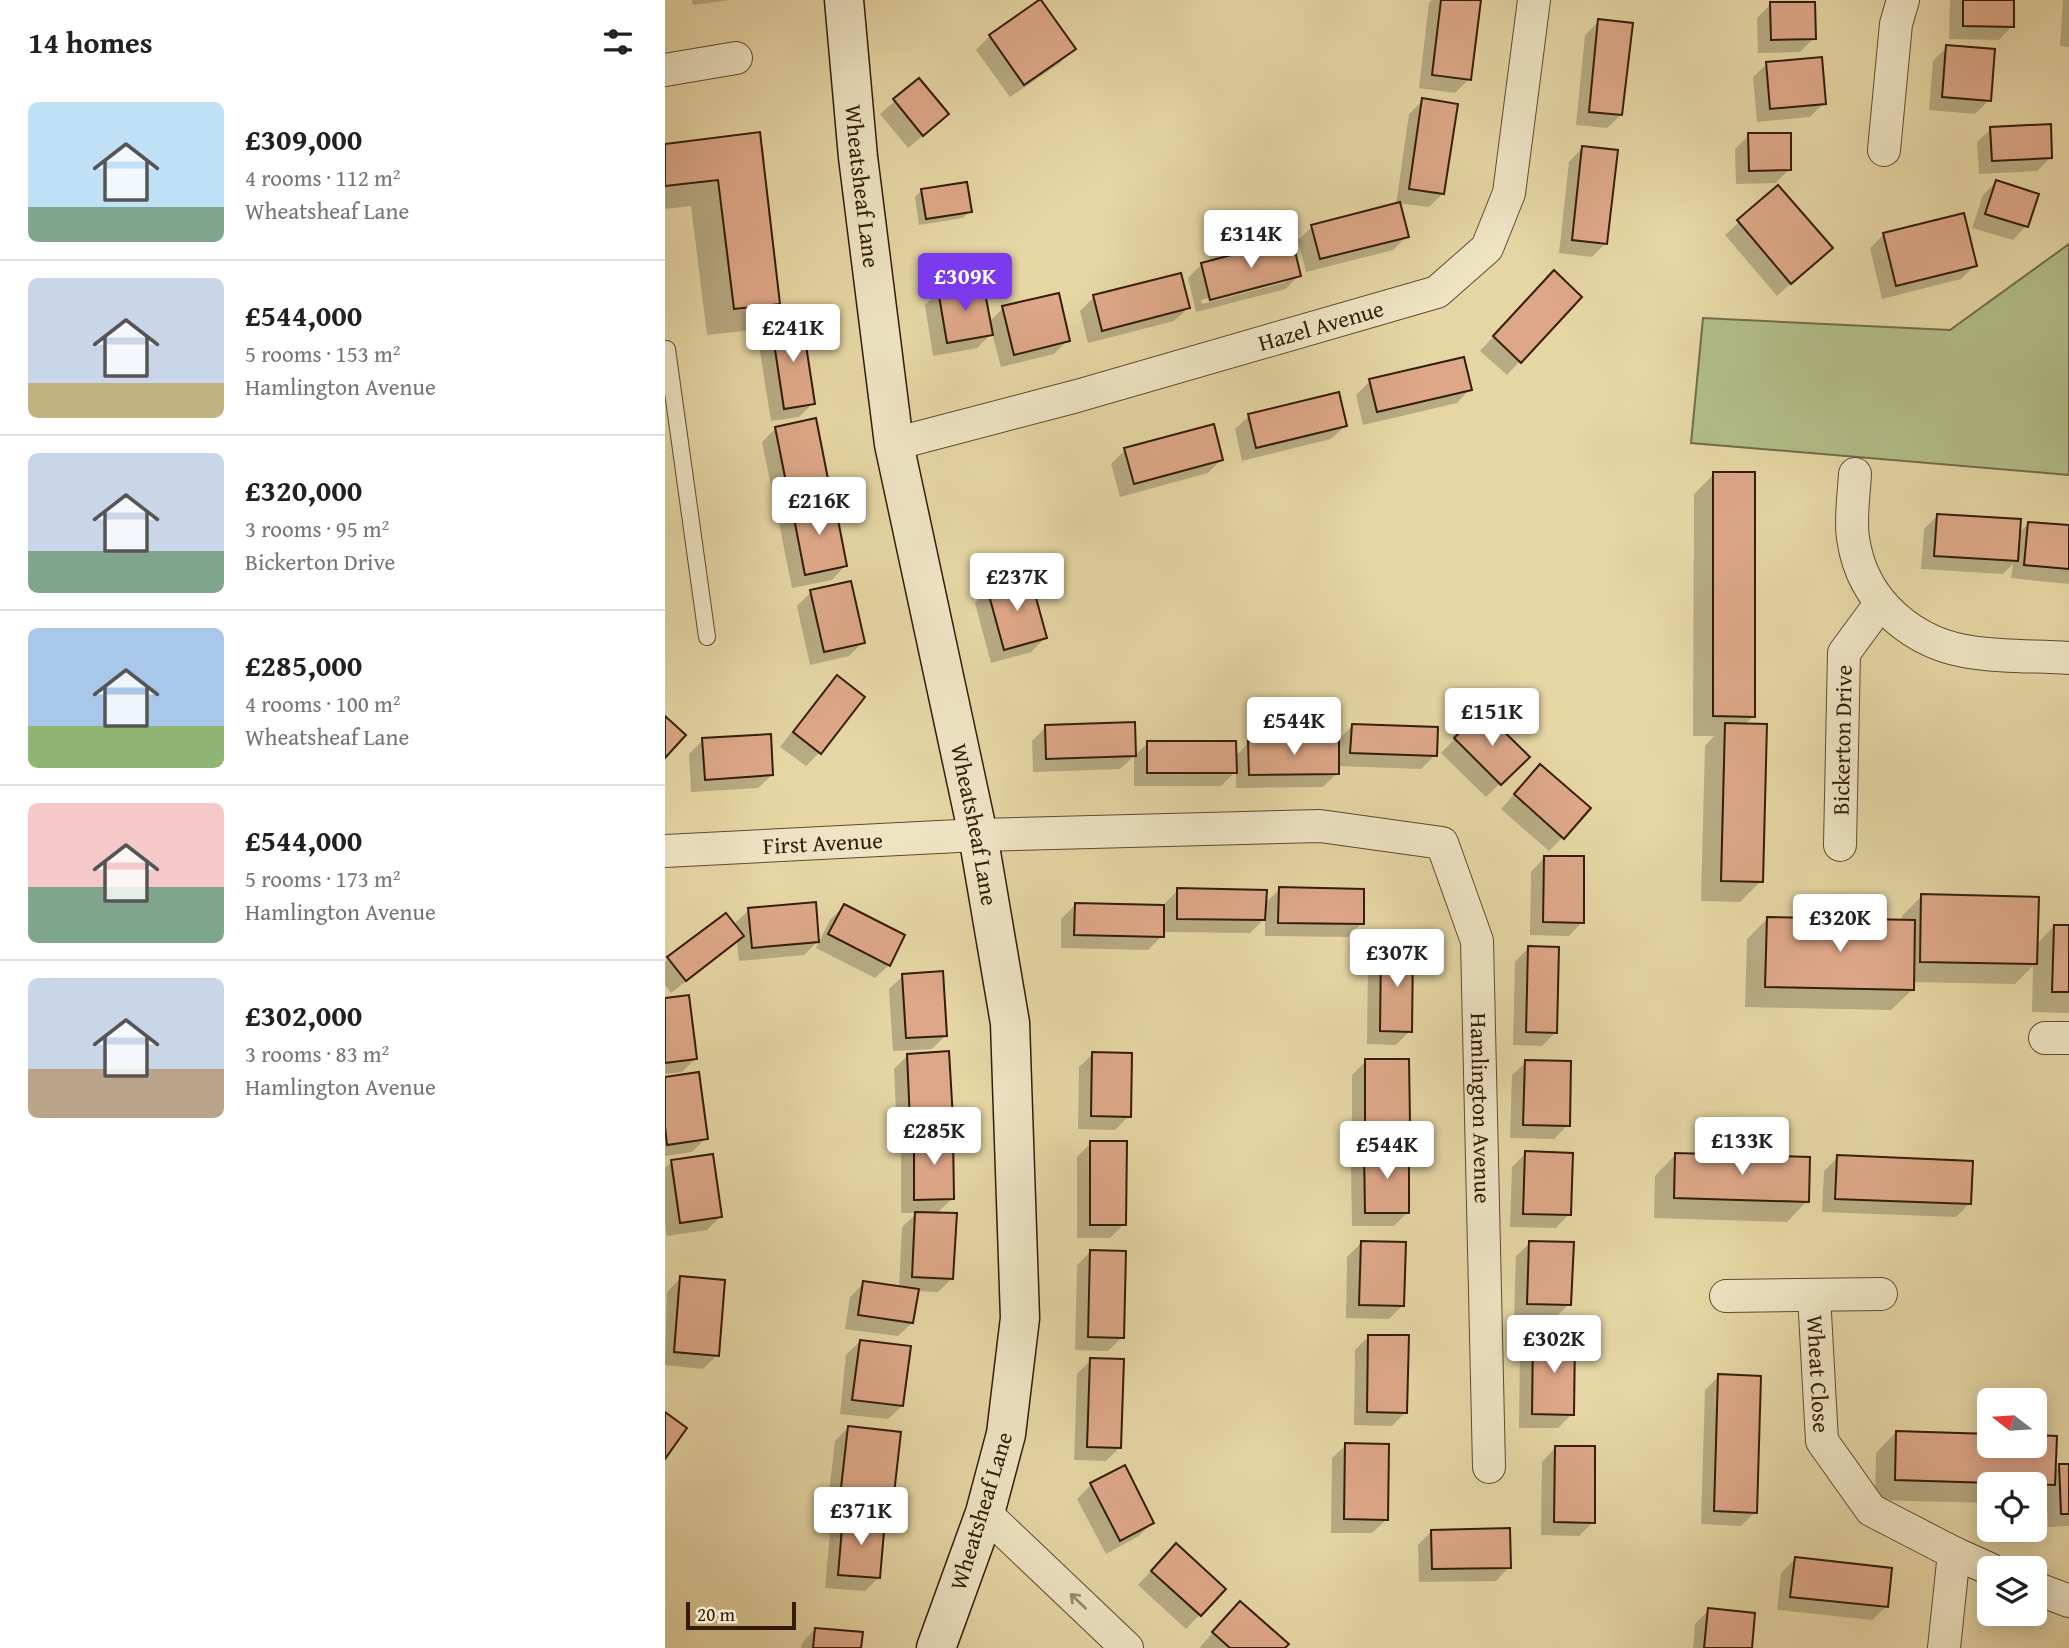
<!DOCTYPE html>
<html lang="en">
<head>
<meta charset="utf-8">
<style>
  :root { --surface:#fff; --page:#f6f6f6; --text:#202124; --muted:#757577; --line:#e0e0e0; --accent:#7c3aed }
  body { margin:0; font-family:"Gentium Book Plus",serif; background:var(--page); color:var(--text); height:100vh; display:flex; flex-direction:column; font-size:26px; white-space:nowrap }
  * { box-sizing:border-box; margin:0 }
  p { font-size:23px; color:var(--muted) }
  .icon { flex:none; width:38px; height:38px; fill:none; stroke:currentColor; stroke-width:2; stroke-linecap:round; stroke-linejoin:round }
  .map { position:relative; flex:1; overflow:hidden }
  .side { display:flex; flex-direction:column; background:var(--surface); width:665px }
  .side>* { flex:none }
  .needle { width:46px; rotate:287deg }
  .controls { position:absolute; left:1312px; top:1388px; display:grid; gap:14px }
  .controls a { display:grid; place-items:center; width:70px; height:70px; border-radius:10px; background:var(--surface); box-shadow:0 4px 18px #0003; font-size:35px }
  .scale { position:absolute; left:21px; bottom:18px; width:110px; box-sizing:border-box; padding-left:7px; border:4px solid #341c0a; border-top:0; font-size:19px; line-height:24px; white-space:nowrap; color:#341c0a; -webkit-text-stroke:5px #eee4c4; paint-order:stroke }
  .price { position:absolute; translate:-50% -60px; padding:0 16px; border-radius:7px; background:#fff; color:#222; font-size:23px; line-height:46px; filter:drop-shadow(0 2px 4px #0008) }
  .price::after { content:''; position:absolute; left:50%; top:42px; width:21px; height:16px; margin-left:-10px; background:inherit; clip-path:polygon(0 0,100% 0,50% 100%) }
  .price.on { background:var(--accent); color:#fff }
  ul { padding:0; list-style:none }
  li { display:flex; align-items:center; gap:21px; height:175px; padding:0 28px }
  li+li { border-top:2px solid var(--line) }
  li span { display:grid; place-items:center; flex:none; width:196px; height:140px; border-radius:10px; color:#555 }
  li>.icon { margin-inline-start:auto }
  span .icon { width:84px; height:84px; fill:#fffc; stroke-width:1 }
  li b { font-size:30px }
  h2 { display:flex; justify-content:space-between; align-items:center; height:84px; padding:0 28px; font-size:30px }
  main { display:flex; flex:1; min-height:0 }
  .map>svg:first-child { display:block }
  .green { fill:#b1be88; stroke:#726d49; stroke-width:2 }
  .shadow { fill:#0003; fill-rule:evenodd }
  .building { fill:#dea888; stroke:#341c0a; stroke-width:2 }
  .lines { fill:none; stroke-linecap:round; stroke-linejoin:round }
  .lane-casing { stroke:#604a30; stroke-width:18 }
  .street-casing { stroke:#604a30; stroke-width:34 }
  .secondary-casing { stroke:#341c0a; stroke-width:41 }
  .lane { stroke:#eee4c4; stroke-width:16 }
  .street { stroke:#eee4c4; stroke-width:32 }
  .secondary { stroke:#eee4c4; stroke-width:38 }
  .oneway { stroke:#9a8a70 }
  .labels { text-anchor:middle; stroke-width:5; stroke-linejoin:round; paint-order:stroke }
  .street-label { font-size:23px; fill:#341c0a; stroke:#eee4c4 }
</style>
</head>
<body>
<main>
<section class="side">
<h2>14 homes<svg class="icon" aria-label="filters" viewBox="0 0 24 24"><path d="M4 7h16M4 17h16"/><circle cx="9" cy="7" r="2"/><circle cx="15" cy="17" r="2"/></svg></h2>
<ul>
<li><span style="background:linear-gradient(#bfe0f5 75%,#7fa58c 0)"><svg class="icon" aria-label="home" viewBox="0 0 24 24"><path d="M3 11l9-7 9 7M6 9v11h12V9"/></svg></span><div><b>£309,000</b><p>4 rooms · 112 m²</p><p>Wheatsheaf Lane</p></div></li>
<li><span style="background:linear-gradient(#c9d6e8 75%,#c2b280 0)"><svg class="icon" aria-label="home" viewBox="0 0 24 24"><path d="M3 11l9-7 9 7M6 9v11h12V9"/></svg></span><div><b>£544,000</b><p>5 rooms · 153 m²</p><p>Hamlington Avenue</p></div></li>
<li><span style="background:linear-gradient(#c9d6e8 70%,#7fa58c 0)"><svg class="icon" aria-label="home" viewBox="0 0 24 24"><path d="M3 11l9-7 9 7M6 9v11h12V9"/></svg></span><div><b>£320,000</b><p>3 rooms · 95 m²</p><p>Bickerton Drive</p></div></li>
<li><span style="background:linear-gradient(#a9c7e8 70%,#8fb573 0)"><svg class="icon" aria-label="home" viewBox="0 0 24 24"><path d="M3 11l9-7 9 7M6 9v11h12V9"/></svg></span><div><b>£285,000</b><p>4 rooms · 100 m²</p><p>Wheatsheaf Lane</p></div></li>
<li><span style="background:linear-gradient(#f6c9c9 60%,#7fa58c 0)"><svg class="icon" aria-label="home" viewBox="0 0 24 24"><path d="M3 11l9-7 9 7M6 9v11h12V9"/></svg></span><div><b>£544,000</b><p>5 rooms · 173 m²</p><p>Hamlington Avenue</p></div></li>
<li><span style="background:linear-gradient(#c9d6e8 65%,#b9a48a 0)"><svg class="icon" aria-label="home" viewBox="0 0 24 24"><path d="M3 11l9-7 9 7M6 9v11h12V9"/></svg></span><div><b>£302,000</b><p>3 rooms · 83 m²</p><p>Hamlington Avenue</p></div></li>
</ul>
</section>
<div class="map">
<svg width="1404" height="1648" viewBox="0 0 1404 1648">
  <rect width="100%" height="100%" fill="#e5d6a4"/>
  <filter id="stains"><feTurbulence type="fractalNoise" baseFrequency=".00286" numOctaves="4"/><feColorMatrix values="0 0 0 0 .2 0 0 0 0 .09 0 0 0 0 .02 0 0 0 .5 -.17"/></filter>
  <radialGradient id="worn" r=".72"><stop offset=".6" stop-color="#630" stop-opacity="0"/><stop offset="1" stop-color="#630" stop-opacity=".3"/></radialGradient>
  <path class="green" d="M1404 244V475L1026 443 1038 318 1285 330Z"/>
  <g class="shadow">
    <path d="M27 0H66L28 5Z"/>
    <path d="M767 0H814L804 79 790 93 754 88 764 3Z"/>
    <path d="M1285 0H1348L1347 26 1334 40 1284 39Z"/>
    <path d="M1398 0H1404V47L1395 46Z"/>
    <path d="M1106 4 1149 38 1135 52 1093 53 1092 18Z"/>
    <path d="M934 21 956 115 942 128 911 125 920 35Z"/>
    <path d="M325 36 408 49 395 63 345 97 311 50Z"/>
    <path d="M1282 47 1324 100 1310 114 1264 110 1268 61Z"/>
    <path d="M1102 64 1159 103 1145 117 1092 122 1088 77Z"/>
    <path d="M254 80 268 127 243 148 215 114Z"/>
    <path d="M758 100 778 193 764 207 733 203 742 236 728 250 641 272 633 240 647 227 731 205 744 114Z"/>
    <path d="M1326 129 1386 157 1372 171 1314 174 1312 142Z"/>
    <path d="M94 134 114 303 87 330 42 335 26 206 0 209V145Z"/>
    <path d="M1084 135 1124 169 1111 183 1071 184 1070 149Z"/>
    <path d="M917 148 941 243 927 257 894 253 904 162Z"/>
    <path d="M1331 182 1361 226 1348 240 1307 228 1318 195Z"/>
    <path d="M1113 187 1165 248 1112 296 1060 235Z"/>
    <path d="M256 191 305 211 298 218 254 225 250 197Z"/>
    <path d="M1219 234 1310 265 1296 279 1217 299 1205 248Z"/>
    <path d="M537 264 634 275 621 289 531 312 523 278ZM621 278V282L537 304 536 300Z"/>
    <path d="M875 286 855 361 842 375 815 351Z"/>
    <path d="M273 292 324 322 338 308 403 340 389 354 336 367 327 333 312 348 268 356 260 305Z"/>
    <path d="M429 297 523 308 509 321 423 343 415 311Z"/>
    <path d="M107 325 148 403 134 417 106 421 93 339Z"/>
    <path d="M705 381 805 389 792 403 698 425 691 395Z"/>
    <path d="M584 416 680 426 666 439 577 461 570 429Z"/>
    <path d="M111 428 162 483 149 497 110 505 97 442Z"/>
    <path d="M460 450 557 459 543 473 455 497 446 464Z"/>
    <path d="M1049 474 1089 716 1079 725 1096 881 1075 902 1036 901 1040 746 1049 736H1028L1029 494Z"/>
    <path d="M128 510 180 566 167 580 127 588 114 523Z"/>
    <path d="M1273 515 1353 534 1364 523 1404 527V584L1346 578 1348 564 1338 574 1256 569 1259 529Z"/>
    <path d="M323 589 380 638 366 652 326 663 310 603Z"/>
    <path d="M146 592 198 642 184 656 145 665 132 606Z"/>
    <path d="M172 677 198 697 154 753 141 766 115 747 159 691Z"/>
    <path d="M817 712 862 757 821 797 776 753Z"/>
    <path d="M468 724 469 756 483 743 570 757 584 742 673 740 687 726 770 755 756 769 672 766V773L658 787 571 788V771L556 786H469V756L455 769 368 772 367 741 381 727Z"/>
    <path d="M38 740 107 775 93 788 26 792 24 754Z"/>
    <path d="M862 780 897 838 884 851 836 809Z"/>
    <path d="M879 858 917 922 904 936 865 935 866 872Z"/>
    <path d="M615 889 697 923 683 937 600 936V918L585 933 497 932V936L483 950 396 948V919L410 905 499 907V904L513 890 599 904Z"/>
    <path d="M1257 896 1371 945 1389 926 1404 927V1013L1367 1012 1368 966 1350 984 1247 982V990L1226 1010 1080 1007 1082 939 1102 919 1236 921 1237 916Z"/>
    <path d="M179 906 224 965 210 978 151 948 165 920Z"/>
    <path d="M84 910 153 941 139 955 74 961 72 941 6 993 0 985V962L4 958 68 925Z"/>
    <path d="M863 948 891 1032 877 1046 848 1045 850 962Z"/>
    <path d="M717 949 745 1031 731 1045 702 1044 703 962Z"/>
    <path d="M238 976 281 1035 267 1049 228 1051 224 989Z"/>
    <path d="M0 1000 31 1058 17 1072 0 1074Z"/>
    <path d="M428 1054 464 1116 450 1130 413 1129 414 1067Z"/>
    <path d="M242 1056 286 1118 272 1132 232 1134 229 1069Z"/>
    <path d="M701 1061 743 1123 729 1137H687V1075Z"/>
    <path d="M861 1062 903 1125 889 1139 845 1138 847 1075Z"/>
    <path d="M0 1079 41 1138 27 1152 0 1156Z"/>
    <path d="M249 1137 287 1199 271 1214 287 1278 273 1292 252 1291 247 1323 233 1336 180 1329 185 1297 199 1283 234 1288 237 1227 252 1213H236V1151Z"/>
    <path d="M426 1143 459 1224 445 1238H412V1157Z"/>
    <path d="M700 1151 743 1212 729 1226H687L686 1164Z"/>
    <path d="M861 1153 904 1214 891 1228 845 1227 847 1167Z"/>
    <path d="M1010 1155 1142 1201 1122 1222 989 1218 990 1176Z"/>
    <path d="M1173 1157 1305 1203 1291 1217 1157 1212 1159 1171Z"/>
    <path d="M7 1162 56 1216 42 1230 2 1236 0 1222V1168Z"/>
    <path d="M696 1243 738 1305 724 1319 681 1318 682 1257Z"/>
    <path d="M865 1243 904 1304 890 1318 849 1317 851 1256Z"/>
    <path d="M426 1251 457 1337 443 1351 410 1350 412 1265Z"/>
    <path d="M16 1278 52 1355 38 1369 0 1365 2 1292Z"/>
    <path d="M704 1336 741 1412 727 1426 689 1425 690 1350Z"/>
    <path d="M869 1336 907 1414 893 1428H854L855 1350Z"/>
    <path d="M195 1341 237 1406 223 1419 175 1414 181 1355Z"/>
    <path d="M426 1360 455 1447 441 1461 409 1460 412 1374Z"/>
    <path d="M1054 1376 1090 1512 1076 1526 1036 1524 1040 1390Z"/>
    <path d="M184 1427 227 1494 213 1507 163 1501 170 1441Z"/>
    <path d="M1231 1432 1325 1446H1370L1389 1472 1394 1466H1404V1526L1383 1527 1381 1491 1370 1502V1484H1325V1503L1210 1500 1211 1453Z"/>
    <path d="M681 1445 721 1520 707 1533H666L667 1458Z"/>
    <path d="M890 1448 928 1522 914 1536 876 1535 877 1462Z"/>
    <path d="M426 1485 487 1523 474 1536 441 1554 412 1499Z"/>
    <path d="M179 1518 213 1578 200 1591 160 1588 165 1532Z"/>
    <path d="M767 1531 844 1567 831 1581 754 1582 753 1545Z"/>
    <path d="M497 1559 559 1589 521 1629 473 1585Z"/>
    <path d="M1130 1559 1221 1607 1207 1620 1112 1610 1116 1573Z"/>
    <path d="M1044 1610 1085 1648H1028L1030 1624Z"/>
    <path d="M562 1617 618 1648H536L535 1647Z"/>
    <path d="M150 1629 194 1648H136L137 1643Z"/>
  </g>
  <g class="building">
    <path d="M374 0H376L411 49 359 85 324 35Z"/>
    <path d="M776 0H816L806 80 767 75Z"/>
    <path d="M1298 0H1349V27L1298 26Z"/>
    <path d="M1105 2H1150L1151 39 1106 40Z"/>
    <path d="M933 19 968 23 957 115 924 112Z"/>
    <path d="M1281 45 1330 49 1326 101 1277 97Z"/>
    <path d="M1157 57 1161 104 1105 109 1101 62Z"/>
    <path d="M254 78 284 114 258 136 228 99Z"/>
    <path d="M757 98 793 104 779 194 744 189Z"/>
    <path d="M1386 124 1387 158 1327 161 1325 127Z"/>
    <path d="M95 132 115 304 69 309 53 180 0 186V144Z"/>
    <path d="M1083 133H1126V170L1084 171Z"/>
    <path d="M917 146 953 150 942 244 907 240Z"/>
    <path d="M1331 180 1374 194 1363 227 1320 214Z"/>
    <path d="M302 182 307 212 261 219 256 189Z"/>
    <path d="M1113 185 1168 248 1126 284 1072 220Z"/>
    <path d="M735 202 744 237 655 259 646 225Z"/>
    <path d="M1299 213 1312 266 1231 286 1218 233Z"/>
    <path d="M627 239 636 276 545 300 536 263Z"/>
    <path d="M889 270 917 297 856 363 828 336Z"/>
    <path d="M516 273 525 308 437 331 428 295Z"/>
    <path d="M318 282 328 335 282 343 273 290Z"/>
    <path d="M394 293 405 341 349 355 337 306Z"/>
    <path d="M137 319 150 404 119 409 106 323Z"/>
    <path d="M799 357 807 390 712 412 704 379Z"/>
    <path d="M674 392 682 426 591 448 583 414Z"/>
    <path d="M151 418 164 484 123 492 110 427Z"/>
    <path d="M549 424 558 460 469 484 459 448Z"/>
    <path d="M1048 472H1090V717L1048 716Z"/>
    <path d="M169 499 182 566 140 575 127 508Z"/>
    <path d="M1272 514 1356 519 1353 561 1269 556Z"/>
    <path d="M1363 522 1404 525V569L1359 565Z"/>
    <path d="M365 576 382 638 339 650 322 588Z"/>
    <path d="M186 581 200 643 159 652 145 590Z"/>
    <path d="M172 675 200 697 156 754 128 732Z"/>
    <path d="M817 710 865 757 836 785 789 738Z"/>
    <path d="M0 716 21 735 0 758Z"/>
    <path d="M470 722 471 756 381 759 380 725Z"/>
    <path d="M1060 723 1102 724 1098 882 1056 881Z"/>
    <path d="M687 724 773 727 772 756 685 753Z"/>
    <path d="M106 734 108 775 40 780 37 738Z"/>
    <path d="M674 739V774L584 775 583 741Z"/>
    <path d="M482 741H571L572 773H482Z"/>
    <path d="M875 764 926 808 899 839 849 794Z"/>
    <path d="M879 856H919V923L878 922Z"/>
    <path d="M614 887 699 889V924L613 923Z"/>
    <path d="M512 888 602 890 600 920 512 919Z"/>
    <path d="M1256 894 1374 897 1372 964 1255 962Z"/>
    <path d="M151 902 154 942 87 948 83 908Z"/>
    <path d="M410 903 499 905V937L409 935Z"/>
    <path d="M179 904 240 935 225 966 163 934Z"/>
    <path d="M61 913 79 936 21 981 2 957Z"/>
    <path d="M1102 917 1250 920 1249 990 1100 987Z"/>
    <path d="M1389 925H1404V992H1387Z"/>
    <path d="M863 946 894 947 892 1033 861 1032Z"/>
    <path d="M716 947H748L747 1032 715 1031Z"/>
    <path d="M278 971 282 1036 241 1038 237 974Z"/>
    <path d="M24 995 32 1059 0 1063V998Z"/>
    <path d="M284 1051 288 1119 245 1121 242 1054Z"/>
    <path d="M427 1052 467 1053 466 1117 426 1116Z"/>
    <path d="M700 1059H744L745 1124H700Z"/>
    <path d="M860 1060 906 1061 905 1126 858 1125Z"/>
    <path d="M34 1072 43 1139 2 1145 0 1126V1077Z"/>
    <path d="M249 1135H288L289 1199 249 1200Z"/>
    <path d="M425 1141H462L461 1225H425Z"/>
    <path d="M744 1148V1213H700L699 1149Z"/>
    <path d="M860 1151 908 1153 906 1215 858 1214Z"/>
    <path d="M1010 1153 1145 1157 1144 1202 1009 1198Z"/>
    <path d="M48 1154 57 1217 15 1223 6 1160Z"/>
    <path d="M1172 1155 1308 1161 1306 1204 1170 1199Z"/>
    <path d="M250 1212 292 1213 288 1279 247 1277Z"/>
    <path d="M696 1241 741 1242 739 1306 694 1305Z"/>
    <path d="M864 1241 909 1242 906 1305 862 1304Z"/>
    <path d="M425 1250 461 1251 459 1338 423 1337Z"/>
    <path d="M15 1276 60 1280 54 1356 9 1352Z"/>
    <path d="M198 1281 254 1289 248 1323 193 1315Z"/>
    <path d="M703 1335H744L742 1413 702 1412Z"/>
    <path d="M868 1335H910L909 1415 867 1414Z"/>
    <path d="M195 1340 246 1346 238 1406 187 1400Z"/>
    <path d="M425 1358 459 1359 456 1448 422 1447Z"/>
    <path d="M1053 1374 1096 1376 1092 1513 1049 1511Z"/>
    <path d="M0 1412 22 1428 0 1459Z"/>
    <path d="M183 1426 236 1432 229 1494 176 1488Z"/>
    <path d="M1231 1431 1325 1434V1446H1370V1435L1392 1436 1390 1485 1230 1480Z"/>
    <path d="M680 1443 724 1444 723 1520 679 1519Z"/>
    <path d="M890 1446H930V1523L889 1522Z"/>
    <path d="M1394 1464H1404V1514H1396Z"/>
    <path d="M460 1465 489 1523 455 1541 425 1483Z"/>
    <path d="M178 1516 220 1520 215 1578 173 1575Z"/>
    <path d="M845 1528 846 1568 767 1569 766 1530Z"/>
    <path d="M511 1543 561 1589 536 1616 486 1571Z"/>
    <path d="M1130 1557 1227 1568 1223 1607 1125 1597Z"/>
    <path d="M575 1601 624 1644 620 1648H565L547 1632Z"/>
    <path d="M1043 1608 1090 1613 1087 1648H1039Z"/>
    <path d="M150 1628 198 1632 196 1648H148Z"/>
  </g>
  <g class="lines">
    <g class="lane-casing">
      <path id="lane" d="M0 350 2 349 42 637"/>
    </g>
    <g class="street-casing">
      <g id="street">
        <path d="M0 70 71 58"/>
        <path d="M1219 150 1231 24 1238 0"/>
        <path id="s1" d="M229 444 412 396 772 292 822 248 844 193 869 0"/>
        <path d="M1190 474C1189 494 1185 518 1188 538 1197 603 1250 646 1312 653 1342 657 1374 656 1404 658"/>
        <path id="s2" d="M1175 845 1179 653 1215 604"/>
        <path id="s3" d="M0 851 313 835 655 826 777 843 812 941 824 1467"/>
        <path d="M1380 1038H1404"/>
        <path id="s4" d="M1149 1295 1157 1441 1206 1510 1289 1553 1325 1569"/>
        <path d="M1061 1296 1216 1294"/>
        <path d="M320 1513 462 1648"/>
        <path d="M1370 1588 1404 1601"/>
        <path d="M1279 1648 1289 1553"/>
      </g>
    </g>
    <g class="secondary-casing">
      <g id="secondary">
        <path id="s5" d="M179 0 193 157 229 444 313 835 345 1023 355 1318 341 1434 320 1513 271 1648"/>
      </g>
    </g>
    <use href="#lane" class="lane"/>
    <use href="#street" class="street"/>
    <use href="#secondary" class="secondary"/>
  </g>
  <defs><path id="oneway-shaft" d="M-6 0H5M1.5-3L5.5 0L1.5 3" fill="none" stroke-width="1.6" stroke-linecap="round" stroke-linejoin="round" transform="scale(1.75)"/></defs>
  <use class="oneway" href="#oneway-shaft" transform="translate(413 1601) rotate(-136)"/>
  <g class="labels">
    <g class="street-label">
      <text dy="8" stroke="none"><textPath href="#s5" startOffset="187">Wheatsheaf Lane</textPath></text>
      <text dy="8" stroke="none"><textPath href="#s1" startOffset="443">Hazel Avenue</textPath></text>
      <text dy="8" stroke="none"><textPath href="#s2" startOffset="105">Bickerton Drive</textPath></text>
      <text dy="8" stroke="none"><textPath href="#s5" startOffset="836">Wheatsheaf Lane</textPath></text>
      <text dy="8" stroke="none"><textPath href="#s3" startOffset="158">First Avenue</textPath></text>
      <text dy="8" stroke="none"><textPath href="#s3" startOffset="1050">Hamlington Avenue</textPath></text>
      <text dy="8" stroke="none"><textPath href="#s4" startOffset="79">Wheat Close</textPath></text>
      <text transform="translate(316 1511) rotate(-73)" y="8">Wheatsheaf Lane</text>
    </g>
  </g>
  <rect width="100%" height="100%" filter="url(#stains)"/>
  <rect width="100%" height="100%" fill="url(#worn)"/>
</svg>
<div class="controls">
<a><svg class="needle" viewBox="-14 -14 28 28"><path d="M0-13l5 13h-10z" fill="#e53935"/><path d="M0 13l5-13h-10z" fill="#757577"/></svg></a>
<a><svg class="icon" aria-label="locate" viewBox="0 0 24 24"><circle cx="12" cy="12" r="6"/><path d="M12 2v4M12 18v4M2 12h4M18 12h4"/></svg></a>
<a><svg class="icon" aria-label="layers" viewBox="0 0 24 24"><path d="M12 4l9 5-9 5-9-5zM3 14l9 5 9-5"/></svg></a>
</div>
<div class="scale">20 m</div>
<b class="price" style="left:586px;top:270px">£314K</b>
<b class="price on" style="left:300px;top:313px">£309K</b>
<b class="price" style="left:128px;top:364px">£241K</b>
<b class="price" style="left:154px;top:537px">£216K</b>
<b class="price" style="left:352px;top:613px">£237K</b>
<b class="price" style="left:827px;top:748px">£151K</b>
<b class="price" style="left:629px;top:757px">£544K</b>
<b class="price" style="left:1175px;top:954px">£320K</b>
<b class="price" style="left:732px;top:989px">£307K</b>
<b class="price" style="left:269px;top:1167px">£285K</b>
<b class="price" style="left:1077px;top:1177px">£133K</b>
<b class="price" style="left:722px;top:1181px">£544K</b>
<b class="price" style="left:889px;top:1375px">£302K</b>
<b class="price" style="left:196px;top:1547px">£371K</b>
</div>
</main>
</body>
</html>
